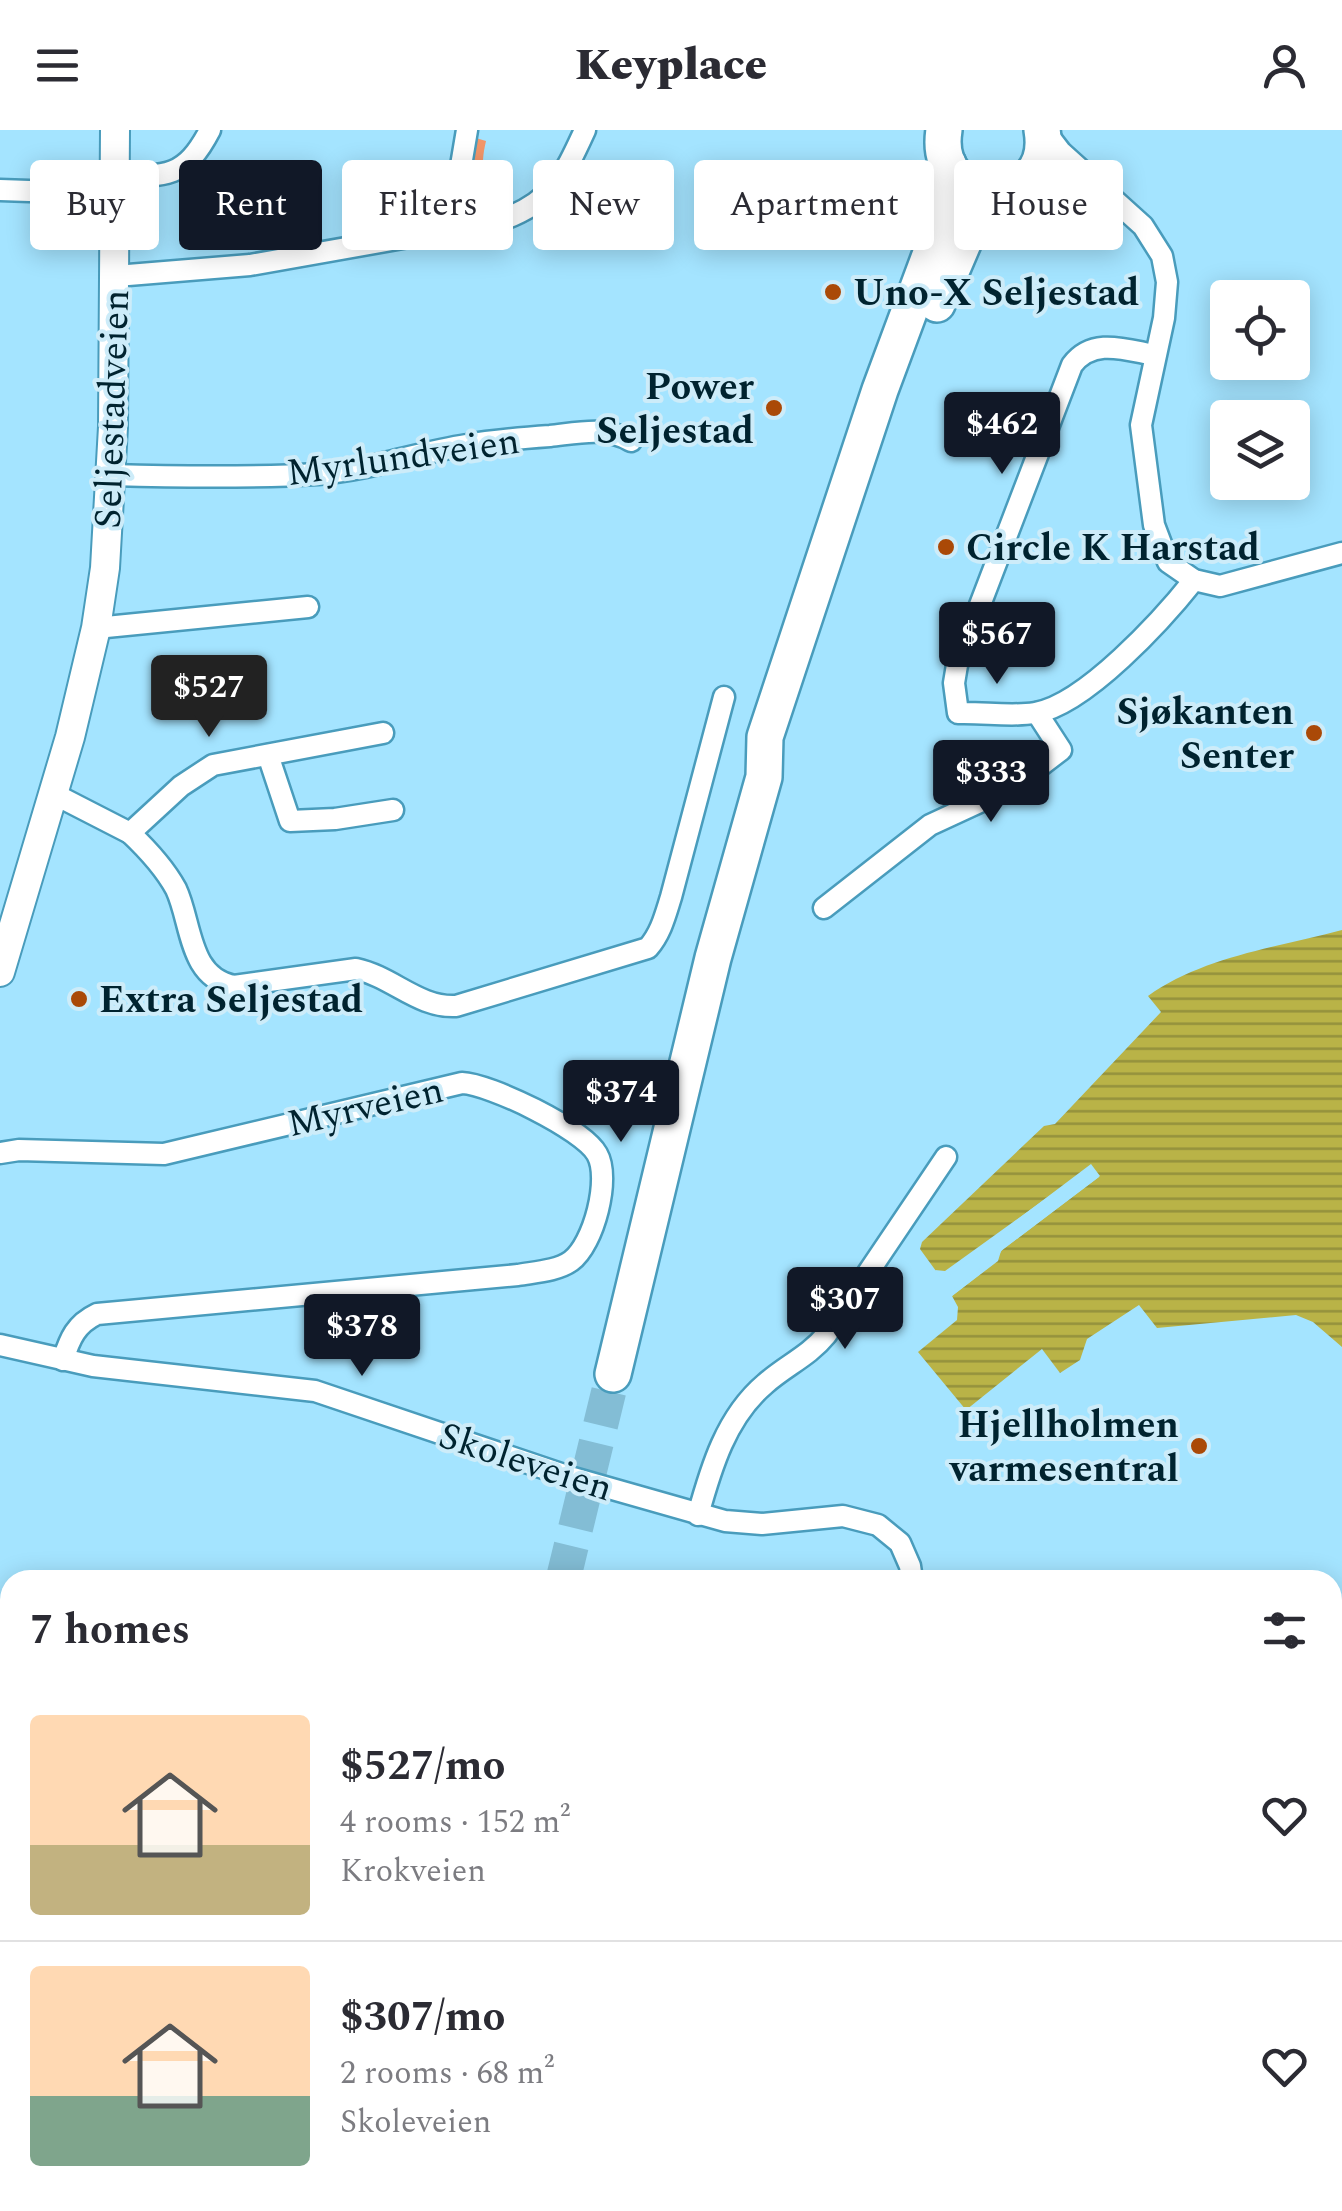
<!DOCTYPE html>
<html lang="en">
<head>
<meta charset="utf-8">
<style>
  :root { --surface:#fff; --page:#f2f2f3; --text:#2b2b33; --muted:#7c7c81; --line:#e1e1e2; --accent:#111827 }
  body { margin:0; font-family:Spectral,serif; background:var(--page); color:var(--text); height:100vh; display:flex; flex-direction:column; font-size:38px; white-space:nowrap }
  * { box-sizing:border-box; margin:0 }
  p { font-size:32px; color:var(--muted) }
  .icon { flex:none; width:55px; height:55px; fill:none; stroke:currentColor; stroke-width:2; stroke-linecap:round; stroke-linejoin:round }
  .map { position:relative; flex:1; overflow:hidden }
  .drawer { position:absolute; left:0px; top:1440px; width:1342px; height:642px; display:flex; flex-direction:column; background:var(--surface); border-radius:30px 30px 0 0; box-shadow:0 5px 25px #0003 }
  .drawer>* { flex:none }
  .hud { position:absolute; left:30px; top:30px; width:1282px; height:90px; display:flex; gap:20px }
  .buttons { position:absolute; left:1210px; top:150px; display:grid; gap:20px }
  .buttons a { display:grid; place-items:center; width:100px; height:100px; border-radius:10px; background:var(--surface); box-shadow:0 5px 25px #0003; font-size:50px }
  .price { position:absolute; translate:-50% -85px; padding:0 22px; border-radius:10px; background:var(--accent); color:#fff; font-size:32px; line-height:65px; filter:drop-shadow(0 2px 5px #0008) }
  .price::after { content:''; position:absolute; left:50%; top:60px; width:30px; height:22px; margin-left:-15px; background:inherit; clip-path:polygon(0 0,100% 0,50% 100%) }
  .price.selected { background:#222; color:#fff }
  ul { padding:0; list-style:none }
  li { display:flex; align-items:center; gap:30px; height:250px; padding:0 30px }
  li+li { border-top:2px solid var(--line) }
  li span { display:grid; place-items:center; flex:none; width:280px; height:200px; border-radius:10px; color:#555 }
  li>.icon { margin-inline-start:auto }
  span .icon { width:120px; height:120px; fill:#fffc; stroke-width:1 }
  li b { font-size:42px }
  h2 { display:flex; justify-content:space-between; align-items:center; height:120px; padding:0 30px; font-size:42px }
  .chip { padding:0 35px; border-radius:10px; background:var(--surface); box-shadow:0 5px 25px #0003; font-size:35px; line-height:90px }
  .chip.selected { background:var(--accent); color:#fff }
  header { display:flex; justify-content:space-between; align-items:center; height:130px; padding:0 30px; background:var(--surface); font-size:45px; font-weight:800 }
  .map>svg:first-child { display:block }
  .grass { fill:#f2966a }
  .water { fill:url(#water-rules) }
  .pier { fill:#a4e4ff }
  .lines { fill:none; stroke-linecap:round; stroke-linejoin:round }
  .highway-tunnel { stroke:#83bdd5; stroke-width:35; stroke-dasharray:35 18; stroke-linecap:butt }
  .street-casing { stroke:#499cbc; stroke-width:25 }
  .secondary-casing { stroke:#499cbc; stroke-width:32 }
  .highway-casing { stroke:#499cbc; stroke-width:40 }
  .street { stroke:#fff; stroke-width:20 }
  .secondary { stroke:#fff; stroke-width:28 }
  .highway { stroke:#fff; stroke-width:35 }
  .poi-dot { fill:#aa4907; stroke:#cdecf9; stroke-width:4 }
  .labels { text-anchor:middle; stroke-width:8; stroke-linejoin:round; paint-order:stroke }
  .poi-label { font-size:38px; font-weight:bold; fill:#00232f; stroke:#cdecf9; text-anchor:start }
  .street-label { font-size:38px; fill:#00232f; stroke:#cdecf9 }
</style>
</head>
<body>
<header><svg class="icon" aria-label="menu" viewBox="0 0 24 24"><path d="M4 6h16M4 12h16M4 18h16"/></svg>Keyplace<svg class="icon" aria-label="person" viewBox="0 0 24 24"><circle cx="12" cy="8" r="4"/><path d="M4 21q1-7 8-7t8 7"/></svg></header>
<div class="map">
<svg width="1342" height="2081" viewBox="0 0 1342 2081">
  <defs>
    <pattern id="water-rules" width="6" height="5" patternUnits="userSpaceOnUse" patternTransform="scale(2.5)"><rect width="6" height="5" fill="#b9b347"/><path d="M0 2.5h6" fill="none" stroke="#94913c"/></pattern>
  </defs>
  <rect width="100%" height="100%" fill="#a4e4ff"/>
  <path class="grass" d="M476 8 486 11C480 36 481 58 507 70V76L479 79 465 68Z"/>
  <g class="water">
    <path d="M1342 800V1217L1313 1192 1296 1185 1157 1198 1139 1175 1087 1209 1080 1230 1060 1243 1042 1219 966 1280 918 1222 957 1190 958 1177 952 1166 998 1131 1001 1121 1100 1046 1091 1034 946 1143 936 1141 920 1119 922 1112 1044 996 1055 994 1161 882 1148 866C1202 827 1278 817 1342 800Z"/>
    <path d="M1333 1494 1342 1495V2081H401L408 2072H1332Z"/>
  </g>
  <path class="pier" d="M1091 1036 1099 1047 1002 1120 993 1134 952 1166 949 1162 994 1128 998 1117 1093 1045 1090 1041 948 1147H940L935 1140 945 1141Z"/>
  <g class="lines">
    <path class="highway-tunnel" d="M563 1450 613 1244"/>
    <g class="street-casing">
      <g id="street">
        <path d="M1044 0 1061 22 1143 96 1162 126 1167 152 1164 188 1141 295 1154 395 1168 432 1194 450 1220 456 1342 423"/>
        <path d="M116 45C166 47 185 48 210 0"/>
        <path d="M1019 56 1064 59 1113 73"/>
        <path d="M0 60 116 64"/>
        <path d="M450 101 467 0"/>
        <path d="M116 146 250 135 499 91C551 73 563 48 585 0"/>
        <path d="M1155 225C1126 220 1093 207 1072 235L957 535 954 553 958 583C983 582 1011 587 1035 583 1085 575 1163 489 1194 450"/>
        <path d="M112 345C181 347 249 348 318 344 369 340 416 323 467 315 494 310 522 308 550 306 578 303 606 296 631 311"/>
        <path d="M96 498 308 477"/>
        <path d="M268 625 290 691 335 689 393 680"/>
        <path d="M54 664 130 703 181 656 213 635 383 603"/>
        <path d="M130 703C148 720 164 737 176 759 192 793 188 847 234 856L356 839C393 847 418 878 456 876L648 818C661 803 665 786 671 767L724 567"/>
        <path d="M824 778 930 695 1014 656 1061 620 1037 583"/>
        <path d="M0 1023 19 1020 164 1024 462 953C490 954 583 999 597 1024 611 1048 594 1114 571 1131 557 1141 535 1142 518 1145L97 1184C76 1194 70 1208 63 1230"/>
        <path d="M0 1215 93 1236 315 1261 570 1347 725 1391 762 1394 843 1386 878 1395 900 1413 910 1436 912 1450"/>
        <path d="M698 1385C711 1338 726 1287 765 1254 785 1236 809 1226 826 1205L946 1027"/>
        <path d="M0 1635 3 1653 10 1666"/>
        <path d="M0 1907 10 1906"/>
      </g>
    </g>
    <g class="secondary-casing">
      <path id="secondary" d="M0 842 70 607 96 498 105 438 113 297 115 0"/>
    </g>
    <g class="highway-casing">
      <g id="highway">
        <path d="M944 0C931 82 1056 81 1042 0"/>
        <path d="M937 174 967 104 1005 61"/>
        <path d="M613 1244 713 828 764 647 765 607 880 260 941 96 948 34"/>
        <path d="M206 2081 210 2072"/>
      </g>
    </g>
    <use href="#street" class="street"/>
    <use href="#secondary" class="secondary"/>
    <use href="#highway" class="highway"/>
  </g>
  <g class="poi-dot">
    <circle cx="833" cy="162" r="10"/>
    <circle cx="774" cy="278" r="10"/>
    <circle cx="946" cy="417" r="10"/>
    <circle cx="1314" cy="603" r="10"/>
    <circle cx="79" cy="869" r="10"/>
    <circle cx="1199" cy="1316" r="10"/>
  </g>
  <g class="labels">
    <g class="poi-label">
      <text x="853" y="175">Uno-X Seljestad</text>
      <text x="754" y="269" text-anchor="end">Power<tspan x="754" dy="44">Seljestad</tspan></text>
      <text x="966" y="430">Circle K Harstad</text>
      <text x="1294" y="594" text-anchor="end">Sjøkanten<tspan x="1294" dy="44">Senter</tspan></text>
      <text x="99" y="882">Extra Seljestad</text>
      <text x="1179" y="1307" text-anchor="end">Hjellholmen<tspan x="1179" dy="44">varmesentral</tspan></text>
    </g>
    <g class="street-label">
      <text transform="translate(111 279) rotate(-88)" y="13">Seljestadveien</text>
      <text transform="translate(403 326) rotate(-8)" y="13">Myrlundveien</text>
      <text transform="translate(365 976) rotate(-13)" y="13">Myrveien</text>
      <text transform="translate(526 1331) rotate(18)" y="13">Skoleveien</text>
    </g>
  </g>
</svg>
<div class="buttons">
<a><svg class="icon" aria-label="locate" viewBox="0 0 24 24"><circle cx="12" cy="12" r="6"/><path d="M12 2v4M12 18v4M2 12h4M18 12h4"/></svg></a>
<a><svg class="icon" aria-label="layers" viewBox="0 0 24 24"><path d="M12 4l9 5-9 5-9-5zM3 14l9 5 9-5"/></svg></a>
</div>
<b class="price" style="left:1002px;top:347px">$462</b>
<b class="price" style="left:997px;top:557px">$567</b>
<b class="price selected" style="left:209px;top:610px">$527</b>
<b class="price" style="left:991px;top:695px">$333</b>
<b class="price" style="left:621px;top:1015px">$374</b>
<b class="price" style="left:845px;top:1222px">$307</b>
<b class="price" style="left:362px;top:1249px">$378</b>
<div class="hud">
<a class="chip">Buy</a>
<a class="chip selected">Rent</a>
<a class="chip">Filters</a>
<a class="chip">New</a>
<a class="chip">Apartment</a>
<a class="chip">House</a>
</div>
<section class="drawer">
<h2>7 homes<svg class="icon" aria-label="filters" viewBox="0 0 24 24"><path d="M4 7h16M4 17h16"/><circle cx="9" cy="7" r="2"/><circle cx="15" cy="17" r="2"/></svg></h2>
<ul>
<li><span style="background:linear-gradient(#ffd9b3 65%,#c2b280 0)"><svg class="icon" aria-label="home" viewBox="0 0 24 24"><path d="M3 11l9-7 9 7M6 9v11h12V9"/></svg></span><div><b>$527/mo</b><p>4 rooms · 152 m²</p><p>Krokveien</p></div><svg class="icon" aria-label="heart" viewBox="0 0 24 24"><path d="M12 20l-8-8c-3-5 5-10 8-4 3-6 11-1 8 4z"/></svg></li>
<li><span style="background:linear-gradient(#ffd9b3 65%,#7fa58c 0)"><svg class="icon" aria-label="home" viewBox="0 0 24 24"><path d="M3 11l9-7 9 7M6 9v11h12V9"/></svg></span><div><b>$307/mo</b><p>2 rooms · 68 m²</p><p>Skoleveien</p></div><svg class="icon" aria-label="heart" viewBox="0 0 24 24"><path d="M12 20l-8-8c-3-5 5-10 8-4 3-6 11-1 8 4z"/></svg></li>
</ul>
</section>
</div>
</body>
</html>
